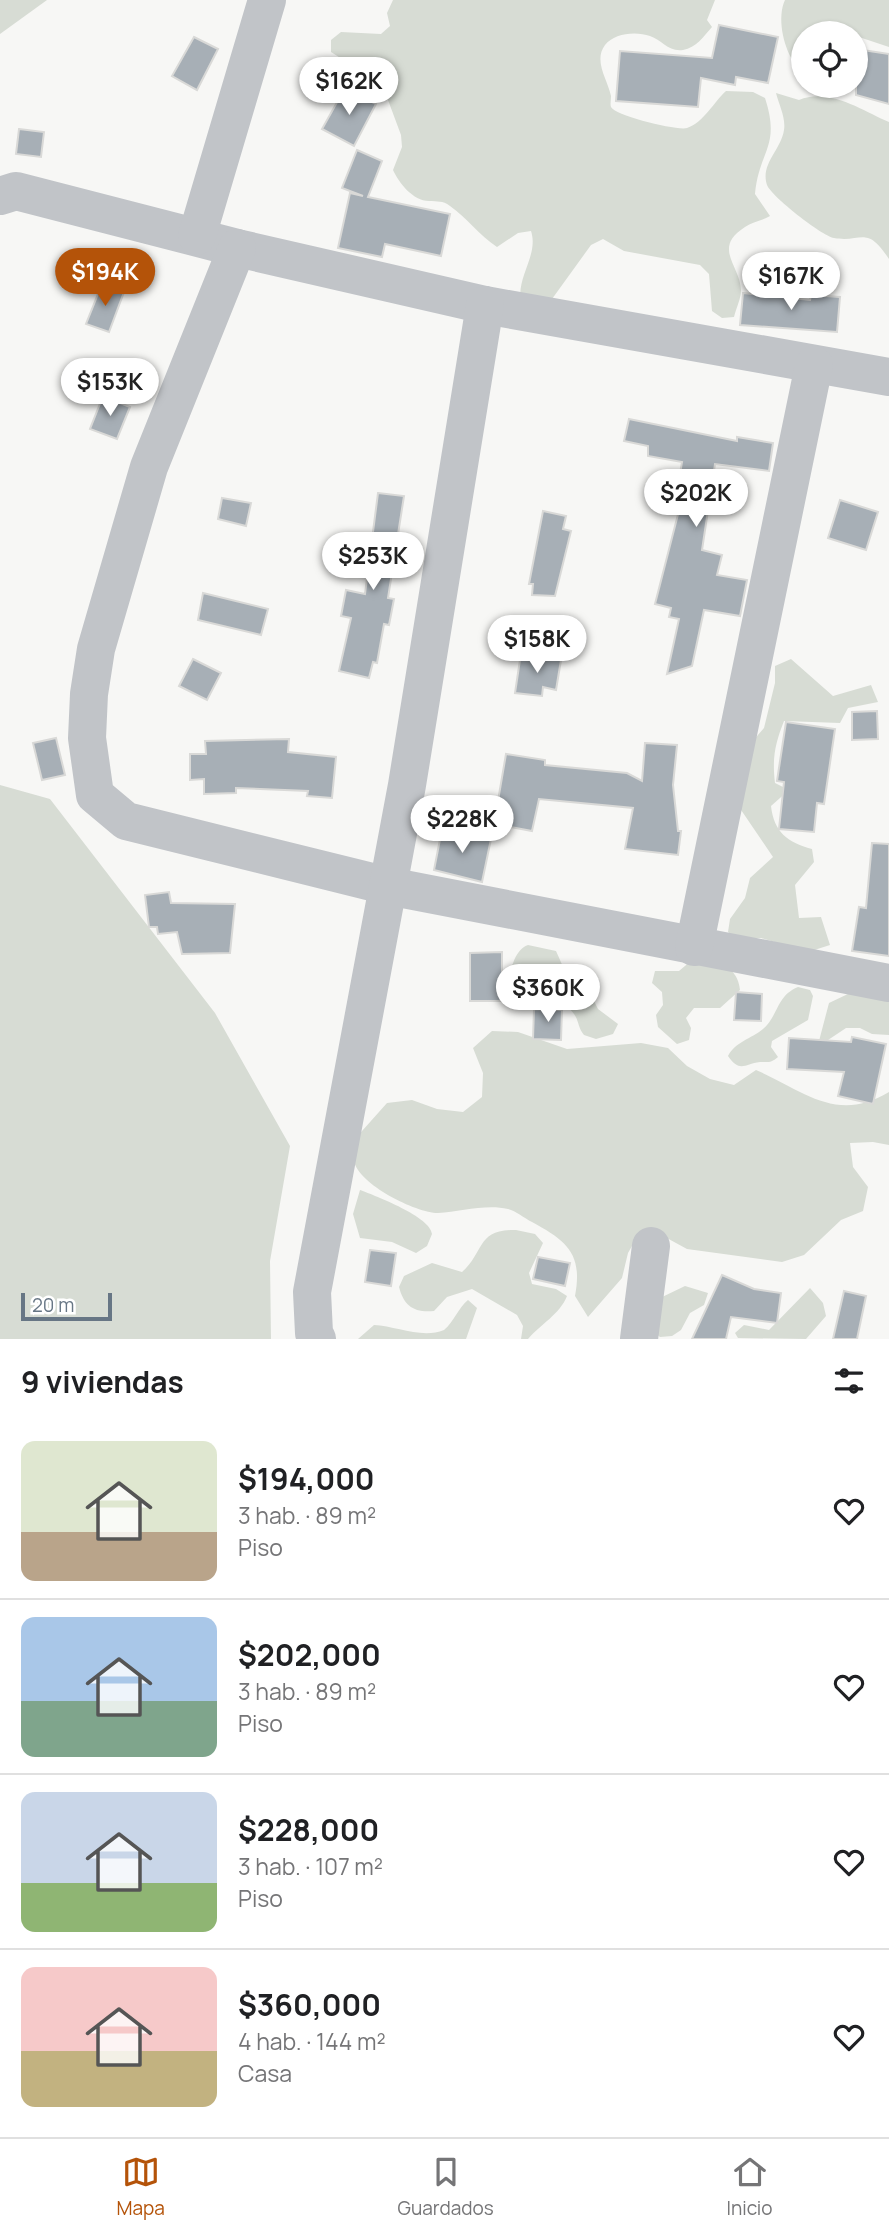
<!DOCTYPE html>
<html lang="es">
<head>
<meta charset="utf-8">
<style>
  :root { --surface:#fff; --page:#f2f2f2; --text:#202124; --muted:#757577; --line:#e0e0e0; --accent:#b45309 }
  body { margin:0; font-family:Manrope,sans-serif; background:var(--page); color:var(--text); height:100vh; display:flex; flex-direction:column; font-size:26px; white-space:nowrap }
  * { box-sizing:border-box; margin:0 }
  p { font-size:23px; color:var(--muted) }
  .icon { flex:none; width:38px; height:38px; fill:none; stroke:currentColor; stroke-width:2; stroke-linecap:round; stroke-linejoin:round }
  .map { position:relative; height:1339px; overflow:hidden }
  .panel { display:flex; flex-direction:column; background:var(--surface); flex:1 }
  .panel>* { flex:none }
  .fabs { position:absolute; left:791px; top:21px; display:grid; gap:14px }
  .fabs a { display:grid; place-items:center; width:77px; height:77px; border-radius:50%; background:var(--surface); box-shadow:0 2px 5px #0004; font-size:35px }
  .scale { position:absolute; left:21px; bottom:18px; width:91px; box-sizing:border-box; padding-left:7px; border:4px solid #677685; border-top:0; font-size:19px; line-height:24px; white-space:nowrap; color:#677685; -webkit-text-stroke:5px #fff; paint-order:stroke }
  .price { position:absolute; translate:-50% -60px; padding:0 16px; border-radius:24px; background:#fff; color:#222; font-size:23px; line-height:46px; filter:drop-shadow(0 2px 4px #0008) }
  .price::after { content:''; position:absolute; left:50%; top:42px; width:21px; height:16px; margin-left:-10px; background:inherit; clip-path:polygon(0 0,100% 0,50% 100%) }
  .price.current { background:var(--accent); color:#fff }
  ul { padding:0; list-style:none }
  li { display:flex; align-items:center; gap:21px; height:175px; padding:0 21px }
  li+li { border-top:2px solid var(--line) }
  li span { display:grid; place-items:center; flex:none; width:196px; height:140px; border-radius:14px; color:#555 }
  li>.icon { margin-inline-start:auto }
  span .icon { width:84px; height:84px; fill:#fffc; stroke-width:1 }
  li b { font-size:30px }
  h2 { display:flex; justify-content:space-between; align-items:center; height:84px; padding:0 21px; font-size:30px }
  .tab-bar { display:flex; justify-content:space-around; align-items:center; height:98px; border-top:2px solid var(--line); background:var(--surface); font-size:19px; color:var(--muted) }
  .tab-bar a { display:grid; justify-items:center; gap:4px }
  .tab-bar .current { color:var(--accent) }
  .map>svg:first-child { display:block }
  .green { fill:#d7dcd4 }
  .building { fill:#a7afb6; stroke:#d9d9d7; stroke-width:2 }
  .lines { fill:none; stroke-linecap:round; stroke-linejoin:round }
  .minor { stroke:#c1c4c8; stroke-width:38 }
</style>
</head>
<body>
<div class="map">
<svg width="889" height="1339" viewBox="0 0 889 1339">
  <rect width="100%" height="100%" fill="#f7f7f5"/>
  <g class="green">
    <path d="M0 0H47L0 34Z"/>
    <path d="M393 0H715L707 20 712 27C704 36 696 48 683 50 668 52 662 40 650 36 636 31 614 33 605 45 593 61 608 80 611 96 611 100 610 104 611 107 615 116 678 131 687 128 704 122 713 103 726 91L753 92 765 98C781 147 759 150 755 194L770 216C762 221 752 222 745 227 712 248 740 265 741 290 741 299 736 308 734 317L722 318 712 311 709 274 700 265 624 251 603 239 591 245 539 317 521 302C516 277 539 255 531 231L518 233 497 247C479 235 467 218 450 206 442 200 438 202 429 201 413 201 399 183 393 170L402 147 401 135 388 100 357 79 342 59 331 52V40L341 32 381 34 390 26 387 13Z"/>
    <path d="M785 0H889V47L856 36V33H803V62L793 61C783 45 777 17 785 0Z"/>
    <path d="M776 93 799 100C829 87 863 111 889 122V259C866 224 862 243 834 238 822 236 771 196 767 185 760 164 781 150 784 130 786 118 779 105 776 93Z"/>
    <path d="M791 659 833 696 871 685 878 702 848 708 840 723 784 721C775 744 772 758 775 783L789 790 771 806C774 832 787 842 812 849L814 862 795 885 799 918 821 917 830 945 808 952 761 938 737 940 728 932 730 919 745 898 750 878 773 857 737 804 751 743 764 728 775 683V666Z"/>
    <path d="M0 785 50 799 215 1013 290 1146 270 1261 271 1339H0Z"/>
    <path d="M528 945 556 951 564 969 589 991 598 1009 618 1024 613 1034 596 1039 584 1035C578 1028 579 1021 574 1014 559 994 546 990 525 1000L514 994 508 983C511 970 514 950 528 945Z"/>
    <path d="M698 955C718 963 738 966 740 990L720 1008H694L686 1018 691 1028 689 1040 677 1044 658 1027 656 1015 663 1005 662 992 652 983 655 971H679Z"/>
    <path d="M798 987 810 990 813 996 808 1020 772 1041 771 1047 778 1057C771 1063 769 1062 760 1062 744 1064 740 1073 728 1056 735 1042 751 1039 763 1029 779 1015 776 996 798 987Z"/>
    <path d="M850 993 889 994V1035L872 1034 860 1028H846L825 1042 819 1041 829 1003Z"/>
    <path d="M492 1031 518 1032 567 1049 641 1043 668 1048 687 1066 710 1079 734 1085 756 1070C803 1090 836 1124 889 1092V1145L873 1142 850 1143 853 1167 868 1187 863 1211 841 1220 804 1255 782 1262 687 1249 665 1237 640 1232 628 1253 622 1278 588 1317 575 1296C583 1254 567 1241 532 1222 524 1218 516 1211 508 1209 485 1204 460 1212 438 1213 416 1213 358 1184 354 1161 352 1155 354 1146 354 1140L387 1103 412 1100 437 1109 463 1112 482 1097 483 1073 473 1048Z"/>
    <path d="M360 1190C376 1196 431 1217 432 1234L427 1246 416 1253 392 1242 360 1238 353 1214Z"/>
    <path d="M516 1230 535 1234 543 1243 529 1273 532 1284 556 1289 567 1296C560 1314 541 1324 528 1339H521L523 1326 517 1315 472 1289 447 1297 434 1311C414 1313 404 1306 399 1287L404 1276 432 1263 462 1272C485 1252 476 1229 516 1230Z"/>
    <path d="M685 1286 708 1293 704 1305 690 1313 681 1330 672 1336 660 1337 655 1333 658 1299Z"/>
    <path d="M810 1288 823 1303 826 1316 806 1339 738 1338 735 1333 744 1325 769 1330Z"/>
    <path d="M468 1300 477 1308 466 1339H358L374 1325C396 1326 422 1339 444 1330 454 1322 458 1308 468 1300Z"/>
  </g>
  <g class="building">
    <path d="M719 25 778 37 768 83 736 77 735 85 701 78 698 107 616 101 620 51 712 58Z"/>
    <path d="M194 37 218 49 197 90 172 76Z"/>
    <path d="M856 49 889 54V104L856 95Z"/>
    <path d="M345 88 376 104 354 146 322 129Z"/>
    <path d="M19 129 44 132 41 157 16 154Z"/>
    <path d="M357 150 382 161 368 197 450 214 441 256 385 244 382 257 338 248 350 193 363 196 342 188Z"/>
    <path d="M102 284 124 292 109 332 86 324Z"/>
    <path d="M743 293 810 300 811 295 840 297 837 332 740 325Z"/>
    <path d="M103 396 130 407 117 439 90 429Z"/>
    <path d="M629 419 737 441V437L773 443 769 471 715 464 702 550 722 555 717 575 747 580 740 616 704 610 692 666 667 674 679 619 669 617 671 608 655 604 685 487 678 486 682 462 648 456V446L624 441Z"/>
    <path d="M378 493 404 496 388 598 394 599 389 625 384 624 377 663 373 662 369 678 339 671 351 618 341 616 346 590 365 594Z"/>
    <path d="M222 498 251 503 246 526 218 519Z"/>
    <path d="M840 500 878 512 866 550 828 538Z"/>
    <path d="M543 511 566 516 563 529 571 531 555 596 532 595 533 584H529Z"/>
    <path d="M203 593 268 609 261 635 198 620Z"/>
    <path d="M521 653 561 660 556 690 543 687 542 696 515 693Z"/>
    <path d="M193 659 221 673 207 700 179 686Z"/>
    <path d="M877 711 878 739 852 740V712Z"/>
    <path d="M786 722 835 729 824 804 817 803 814 832 779 829 784 782 777 781Z"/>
    <path d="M56 738 65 775 42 780 33 743Z"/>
    <path d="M289 739 288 752 336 757 332 798 307 796 308 791 236 788V793L204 794V779L190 780V754H206L205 741Z"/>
    <path d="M645 743 677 745 673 785 678 831H681L678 855 625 849 633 808 539 799 532 831 494 824 506 754 545 760V765L627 773 642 781Z"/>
    <path d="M442 829 491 839 482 882 434 870Z"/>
    <path d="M872 843 889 844V956L852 951 859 907 866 908Z"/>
    <path d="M169 892 171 903 235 904 230 953 182 954 177 932 158 934 157 927H149L145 895Z"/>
    <path d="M502 952V1001H470V953Z"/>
    <path d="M736 992 762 994 761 1021 734 1020Z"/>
    <path d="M534 1009 562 1010 561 1040 533 1039Z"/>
    <path d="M852 1037 886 1044 873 1104 838 1096 844 1072 787 1069 789 1038 851 1042Z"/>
    <path d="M370 1250 396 1253 391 1286 365 1282Z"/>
    <path d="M538 1257 570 1263 565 1286 533 1279Z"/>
    <path d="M722 1275 754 1289 781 1293 777 1323 731 1317 726 1339H692Z"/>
    <path d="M844 1291 866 1296 857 1339H833Z"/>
  </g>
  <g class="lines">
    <g class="minor">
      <path d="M0 196 16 191 237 248 485 305 889 377"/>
      <path d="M197 236 267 0"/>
      <path d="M237 248 149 467 96 649 89 694 87 738 95 795 126 821 388 886 889 983"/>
      <path d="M694 947 814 365"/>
      <path d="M317 1339 314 1333 312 1292 407 785 485 305"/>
      <path d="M639 1339 651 1246"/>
    </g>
  </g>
</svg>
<div class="fabs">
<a><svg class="icon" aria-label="locate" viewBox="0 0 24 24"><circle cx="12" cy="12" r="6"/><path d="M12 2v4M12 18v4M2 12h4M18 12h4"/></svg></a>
</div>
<div class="scale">20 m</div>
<b class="price" style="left:349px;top:117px">$162K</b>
<b class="price current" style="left:105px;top:308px">$194K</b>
<b class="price" style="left:791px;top:312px">$167K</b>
<b class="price" style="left:110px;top:418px">$153K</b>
<b class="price" style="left:696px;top:529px">$202K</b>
<b class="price" style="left:373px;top:592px">$253K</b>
<b class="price" style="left:537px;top:675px">$158K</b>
<b class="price" style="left:462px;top:855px">$228K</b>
<b class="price" style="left:548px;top:1024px">$360K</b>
</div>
<section class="panel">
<h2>9 viviendas<svg class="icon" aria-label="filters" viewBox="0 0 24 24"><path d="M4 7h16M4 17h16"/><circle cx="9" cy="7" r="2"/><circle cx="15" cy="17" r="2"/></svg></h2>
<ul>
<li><span style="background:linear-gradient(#dfe7d0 65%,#b9a48a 0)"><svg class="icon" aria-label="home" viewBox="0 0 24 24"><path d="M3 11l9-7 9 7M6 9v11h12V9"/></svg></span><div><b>$194,000</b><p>3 hab. · 89 m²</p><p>Piso</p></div><svg class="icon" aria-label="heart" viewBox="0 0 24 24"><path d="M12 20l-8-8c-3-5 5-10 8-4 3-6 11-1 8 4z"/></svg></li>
<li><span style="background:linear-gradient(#a9c7e8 60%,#7fa58c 0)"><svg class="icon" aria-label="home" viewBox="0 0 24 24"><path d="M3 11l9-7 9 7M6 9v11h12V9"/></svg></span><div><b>$202,000</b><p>3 hab. · 89 m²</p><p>Piso</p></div><svg class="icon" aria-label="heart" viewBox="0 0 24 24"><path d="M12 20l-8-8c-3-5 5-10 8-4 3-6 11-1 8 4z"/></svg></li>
<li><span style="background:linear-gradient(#c9d6e8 65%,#8fb573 0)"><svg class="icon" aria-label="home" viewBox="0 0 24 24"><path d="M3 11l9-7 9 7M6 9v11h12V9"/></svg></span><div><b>$228,000</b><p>3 hab. · 107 m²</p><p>Piso</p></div><svg class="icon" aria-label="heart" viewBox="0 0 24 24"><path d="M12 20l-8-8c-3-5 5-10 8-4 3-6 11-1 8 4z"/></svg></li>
<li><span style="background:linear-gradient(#f6c9c9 60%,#c2b280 0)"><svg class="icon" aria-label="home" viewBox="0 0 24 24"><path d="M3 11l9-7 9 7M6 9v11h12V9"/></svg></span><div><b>$360,000</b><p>4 hab. · 144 m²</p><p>Casa</p></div><svg class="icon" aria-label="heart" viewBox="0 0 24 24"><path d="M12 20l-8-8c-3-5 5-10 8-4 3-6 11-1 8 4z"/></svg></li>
</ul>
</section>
<nav class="tab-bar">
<a class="current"><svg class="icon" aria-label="map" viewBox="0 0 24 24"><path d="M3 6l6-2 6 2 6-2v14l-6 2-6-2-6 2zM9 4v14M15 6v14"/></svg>Mapa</a>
<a><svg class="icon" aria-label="saved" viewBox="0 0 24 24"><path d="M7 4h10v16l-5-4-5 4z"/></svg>Guardados</a>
<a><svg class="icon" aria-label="home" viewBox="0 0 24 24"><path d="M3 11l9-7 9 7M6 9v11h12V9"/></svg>Inicio</a>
</nav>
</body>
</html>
